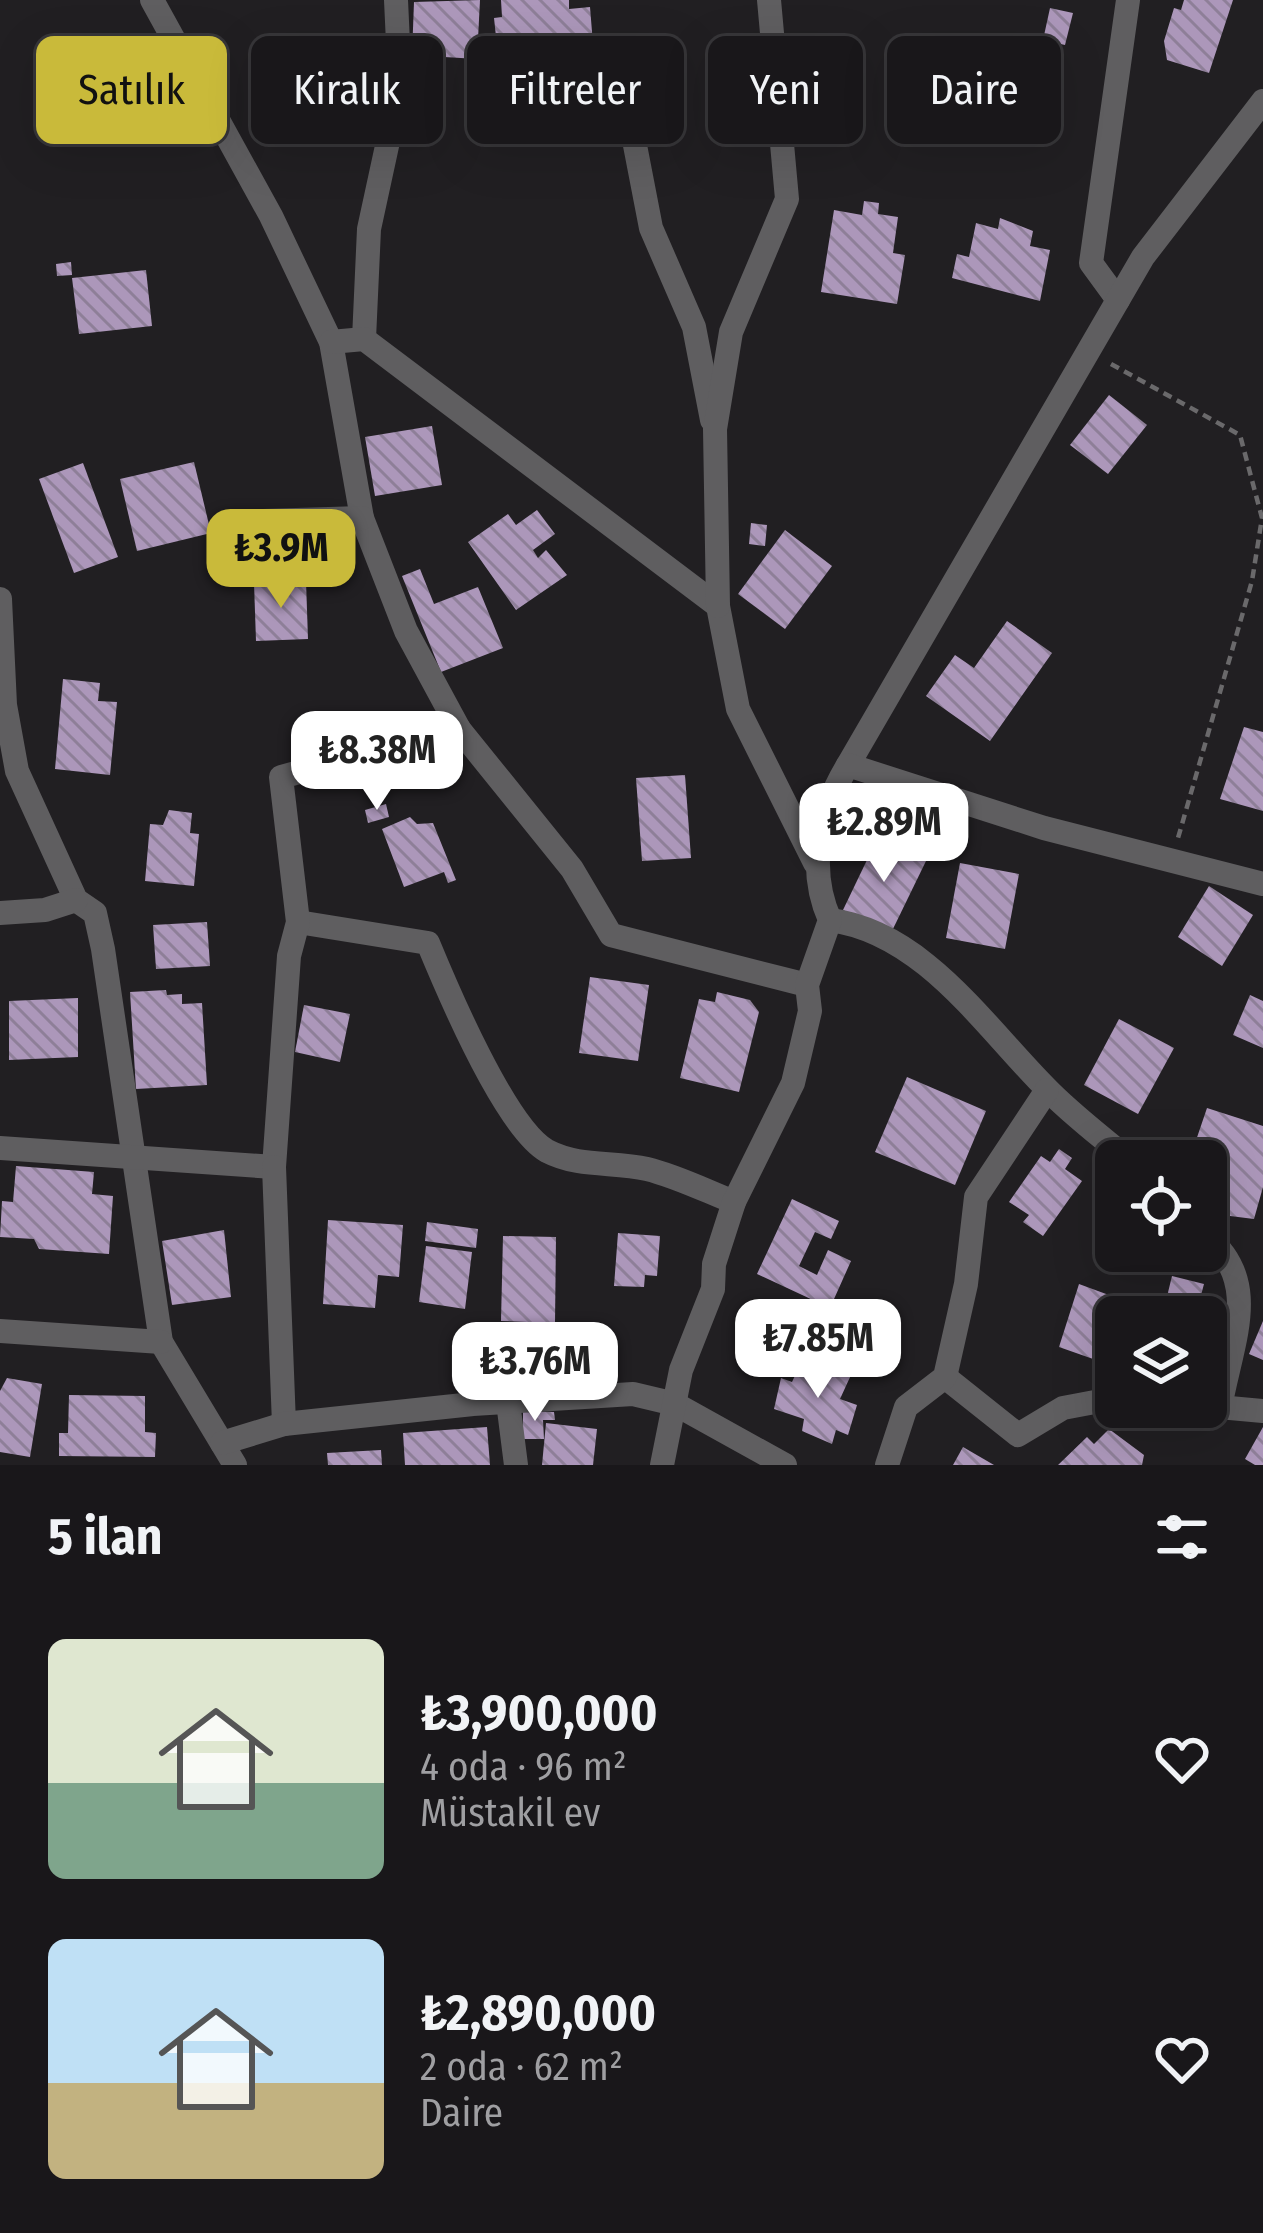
<!DOCTYPE html>
<html lang="tr">
<head>
<meta charset="utf-8">
<style>
  :root { --surface:#19171a; --page:#262427; --text:#f1f3f6; --muted:#9f9fa2; --line:#373639; --accent:#c9ba3a }
  body { margin:0; font-family:"Fira Sans Condensed",sans-serif; background:var(--page); color:var(--text); height:100vh; display:flex; flex-direction:column; font-size:45px; white-space:nowrap }
  * { box-sizing:border-box; margin:0 }
  p { font-size:39px; color:var(--muted) }
  .icon { flex:none; width:66px; height:66px; fill:none; stroke:currentColor; stroke-width:2; stroke-linecap:round; stroke-linejoin:round }
  .map { position:relative; height:1465px; overflow:hidden }
  .details { display:flex; flex-direction:column; background:var(--surface); flex:1 }
  .details>* { flex:none }
  .top-card { position:absolute; left:36px; top:36px; width:1191px; height:108px; display:flex; gap:24px }
  .controls { position:absolute; left:1095px; top:1140px; display:grid; gap:24px }
  .controls a { display:grid; place-items:center; width:132px; height:132px; border-radius:18px; background:var(--surface); box-shadow:0 12px 48px #0002,0 0 0 3px var(--line); font-size:60px }
  .price { position:absolute; translate:-50% -102px; padding:0 27px; border-radius:24px; background:#fff; color:#222; font-size:39px; line-height:78px; filter:drop-shadow(0 3px 6px #0008) }
  .price::after { content:''; position:absolute; left:50%; top:72px; width:36px; height:27px; margin-left:-18px; background:inherit; clip-path:polygon(0 0,100% 0,50% 100%) }
  .price.active { background:var(--accent); color:#111 }
  ul { padding:0; list-style:none }
  li { display:flex; align-items:center; gap:36px; height:300px; padding:0 48px }
  li span { display:grid; place-items:center; flex:none; width:336px; height:240px; border-radius:18px; color:#555 }
  li>.icon { margin-inline-start:auto }
  span .icon { width:144px; height:144px; fill:#fffc; stroke-width:1 }
  li b { font-size:51px }
  h2 { display:flex; justify-content:space-between; align-items:center; height:144px; padding:0 48px; font-size:51px }
  .tag { padding:0 42px; border-radius:18px; background:var(--surface); box-shadow:0 12px 48px #0002,0 0 0 3px var(--line); font-size:42px; line-height:108px }
  .tag.active { background:var(--accent); color:#111 }
  .map>svg:first-child { display:block }
  .building { fill:url(#building-back-hatch) }
  .lines { fill:none; stroke-linecap:round; stroke-linejoin:round }
  .path { stroke:#6a696b; stroke-width:4.5; stroke-dasharray:9 6; stroke-linecap:butt }
  .minor { stroke:#5f5e60; stroke-width:24 }
</style>
</head>
<body>
<div class="map">
<svg width="1263" height="1465" viewBox="0 0 1263 1465">
  <defs>
    <pattern id="building-back-hatch" width="6" height="6" patternUnits="userSpaceOnUse" patternTransform="scale(3)"><rect width="6" height="6" fill="#ac97ba"/><path d="M-1 5l2 2M0 0l6 6M5-1l2 2" fill="none" stroke="#8e7f98"/></pattern>
  </defs>
  <rect width="100%" height="100%" fill="#211f22"/>
  <g class="building">
    <path d="M480 0 477 59 412 55 414 2Z"/>
    <path d="M501 0H569V9L590 7 593 44 575 46 572 56 508 68 505 50 497 46 494 18 502 17Z"/>
    <path d="M1184 0H1233L1209 73 1167 60 1164 41 1174 8 1181 10Z"/>
    <path d="M1050 8 1073 13 1065 45 1043 40Z"/>
    <path d="M864 201 879 203 878 214 898 217 893 253 905 255 897 304 821 292 834 210 862 215Z"/>
    <path d="M1000 218 1033 231 1030 246 1050 250 1040 301 952 278 957 254 969 257 976 223 998 229Z"/>
    <path d="M71 262 72 275 57 276 56 264Z"/>
    <path d="M146 270 152 326 79 334 72 278Z"/>
    <path d="M1109 395 1147 425 1108 474 1070 445Z"/>
    <path d="M432 426 442 485 375 496 365 437Z"/>
    <path d="M194 462 211 533 137 551 120 479Z"/>
    <path d="M83 463 118 557 74 573 39 479Z"/>
    <path d="M537 510 555 534 533 550 538 558 546 550 567 575 516 610 468 542 508 514 516 525Z"/>
    <path d="M751 523 767 525 765 546 749 544Z"/>
    <path d="M785 530 832 566 785 629 738 594Z"/>
    <path d="M420 569 434 604 478 587 503 648 441 672 402 576Z"/>
    <path d="M306 581 308 639 256 641 254 583Z"/>
    <path d="M1007 621 1052 653 990 741 926 696 955 655 974 668Z"/>
    <path d="M63 679 100 683 98 701 117 702 110 775 55 769Z"/>
    <path d="M1244 727 1263 732V811L1220 799Z"/>
    <path d="M685 775 691 858 642 861 636 778Z"/>
    <path d="M386 804 389 817 368 823 365 810Z"/>
    <path d="M169 810 192 813 190 833 199 834 194 886 145 881 150 824 163 825Z"/>
    <path d="M410 817 417 824 433 823 456 880 448 883 444 872 404 887 382 829Z"/>
    <path d="M878 837 926 861 891 933 843 910Z"/>
    <path d="M960 863 1019 874 1005 949 946 938Z"/>
    <path d="M1209 886 1253 915 1222 966 1178 937Z"/>
    <path d="M207 922 210 966 156 969 153 925Z"/>
    <path d="M590 977 649 985 638 1061 579 1053Z"/>
    <path d="M166 990 167 995 182 994V1004L202 1003 207 1085 136 1089 130 992Z"/>
    <path d="M717 992 750 1000 759 1012 739 1092 680 1078 699 999 715 1002Z"/>
    <path d="M1250 995 1263 1001V1048L1233 1035Z"/>
    <path d="M78 998V1057L9 1060V1001Z"/>
    <path d="M304 1005 350 1014 340 1062 295 1052Z"/>
    <path d="M1119 1019 1174 1048 1138 1114 1084 1085Z"/>
    <path d="M907 1077 986 1111 955 1185 875 1152Z"/>
    <path d="M1207 1108 1263 1126V1187L1254 1219 1206 1213V1161H1189Z"/>
    <path d="M1059 1149 1072 1158 1065 1169 1082 1181 1043 1236 1023 1222 1029 1215 1009 1202 1041 1156 1050 1162Z"/>
    <path d="M16 1166 94 1172 92 1194 113 1196 109 1254 39 1249 34 1239 0 1237 2 1201 13 1202Z"/>
    <path d="M792 1199 839 1221 831 1239 815 1232 799 1266 817 1275 828 1250 851 1261 830 1308 757 1274Z"/>
    <path d="M328 1220 403 1225 399 1277 378 1275 375 1308 323 1304Z"/>
    <path d="M427 1222 478 1229 476 1248 425 1241Z"/>
    <path d="M224 1230 231 1297 172 1305 162 1241Z"/>
    <path d="M618 1233 660 1236 657 1276 645 1275 644 1287 614 1286Z"/>
    <path d="M503 1236 556 1237 555 1323 501 1321Z"/>
    <path d="M426 1246 472 1252 465 1309 419 1302Z"/>
    <path d="M1172 1276 1204 1284 1200 1299 1219 1304 1210 1342 1206 1317H1162Z"/>
    <path d="M1079 1284 1136 1305 1131 1317H1116L1113 1366 1059 1347Z"/>
    <path d="M1263 1321V1360L1249 1354Z"/>
    <path d="M821 1363 851 1375 840 1399 857 1405 848 1435 836 1430 832 1444 802 1431 804 1419 774 1409 781 1378 792 1382 800 1365 817 1372Z"/>
    <path d="M7 1378 42 1384 30 1457 0 1452V1391Z"/>
    <path d="M69 1395 145 1396V1432L156 1433 155 1457 59 1456V1433H68Z"/>
    <path d="M523 1411 554 1412 555 1420H543L544 1439H523Z"/>
    <path d="M546 1423 597 1429 593 1465H542Z"/>
    <path d="M487 1427 490 1465H405L403 1433Z"/>
    <path d="M1263 1427V1465H1255L1245 1459Z"/>
    <path d="M1109 1429 1144 1455 1142 1465H1058L1087 1437 1094 1444Z"/>
    <path d="M963 1447 994 1465H953Z"/>
    <path d="M381 1450 382 1465H328L327 1453Z"/>
  </g>
  <g class="lines">
    <path class="path" d="M1111 364 1240 435 1262 518 1252 581 1178 838"/>
    <g class="minor">
      <path d="M152 0 271 216 331 342 362 518 406 631 459 729 572 869 611 935 807 985"/>
      <path d="M616 47 651 228 694 327 712 420"/>
      <path d="M1118 300 1091 263 1128 0"/>
      <path d="M364 339 369 229 400 86 396 0"/>
      <path d="M331 342 364 339 718 606 738 709 815 863"/>
      <path d="M232 522 362 518"/>
      <path d="M0 599 5 705 17 771 76 900 95 913 103 949 161 1342 235 1465"/>
      <path d="M718 606 715 429 731 332 787 199 769 0"/>
      <path d="M848 765 1143 257 1263 101"/>
      <path d="M0 913 45 910 76 900"/>
      <path d="M830 920C923 932 984 1026 1046 1088 1071 1114 1102 1137 1130 1161"/>
      <path d="M298 922 428 943C447 989 505 1127 547 1151 580 1168 613 1161 647 1169 676 1176 706 1191 734 1202"/>
      <path d="M0 1148 274 1167 289 956 298 922 281 777 459 729"/>
      <path d="M274 1167 284 1424"/>
      <path d="M1206 1236C1263 1282 1231 1343 1220 1408"/>
      <path d="M0 1331 161 1342"/>
      <path d="M945 1377 1018 1435 1063 1408 1116 1398"/>
      <path d="M508 1402 516 1465"/>
      <path d="M1208 1406 1263 1411"/>
      <path d="M222 1443 284 1424 473 1404 633 1394 675 1404 785 1465"/>
      <path d="M662 1465 681 1370 713 1289 714 1264 734 1202 793 1083 810 1011 807 985 830 920C807 869 819 813 848 765L1044 828 1263 884"/>
      <path d="M887 1465 906 1407 945 1377 966 1284 976 1197 1047 1090"/>
    </g>
  </g>
</svg>
<div class="controls">
<a><svg class="icon" aria-label="locate" viewBox="0 0 24 24"><circle cx="12" cy="12" r="6"/><path d="M12 2v4M12 18v4M2 12h4M18 12h4"/></svg></a>
<a><svg class="icon" aria-label="layers" viewBox="0 0 24 24"><path d="M12 4l9 5-9 5-9-5zM3 14l9 5 9-5"/></svg></a>
</div>
<b class="price active" style="left:281px;top:611px">₺3.9M</b>
<b class="price" style="left:377px;top:813px">₺8.38M</b>
<b class="price" style="left:884px;top:885px">₺2.89M</b>
<b class="price" style="left:818px;top:1401px">₺7.85M</b>
<b class="price" style="left:535px;top:1424px">₺3.76M</b>
<div class="top-card">
<a class="tag active">Satılık</a>
<a class="tag">Kiralık</a>
<a class="tag">Filtreler</a>
<a class="tag">Yeni</a>
<a class="tag">Daire</a>
</div>
</div>
<section class="details">
<h2>5 ilan<svg class="icon" aria-label="filters" viewBox="0 0 24 24"><path d="M4 7h16M4 17h16"/><circle cx="9" cy="7" r="2"/><circle cx="15" cy="17" r="2"/></svg></h2>
<ul>
<li><span style="background:linear-gradient(#dfe7d0 60%,#7fa58c 0)"><svg class="icon" aria-label="home" viewBox="0 0 24 24"><path d="M3 11l9-7 9 7M6 9v11h12V9"/></svg></span><div><b>₺3,900,000</b><p>4 oda · 96 m²</p><p>Müstakil ev</p></div><svg class="icon" aria-label="heart" viewBox="0 0 24 24"><path d="M12 20l-8-8c-3-5 5-10 8-4 3-6 11-1 8 4z"/></svg></li>
<li><span style="background:linear-gradient(#bfe0f5 60%,#c2b280 0)"><svg class="icon" aria-label="home" viewBox="0 0 24 24"><path d="M3 11l9-7 9 7M6 9v11h12V9"/></svg></span><div><b>₺2,890,000</b><p>2 oda · 62 m²</p><p>Daire</p></div><svg class="icon" aria-label="heart" viewBox="0 0 24 24"><path d="M12 20l-8-8c-3-5 5-10 8-4 3-6 11-1 8 4z"/></svg></li>
</ul>
</section>
</body>
</html>
